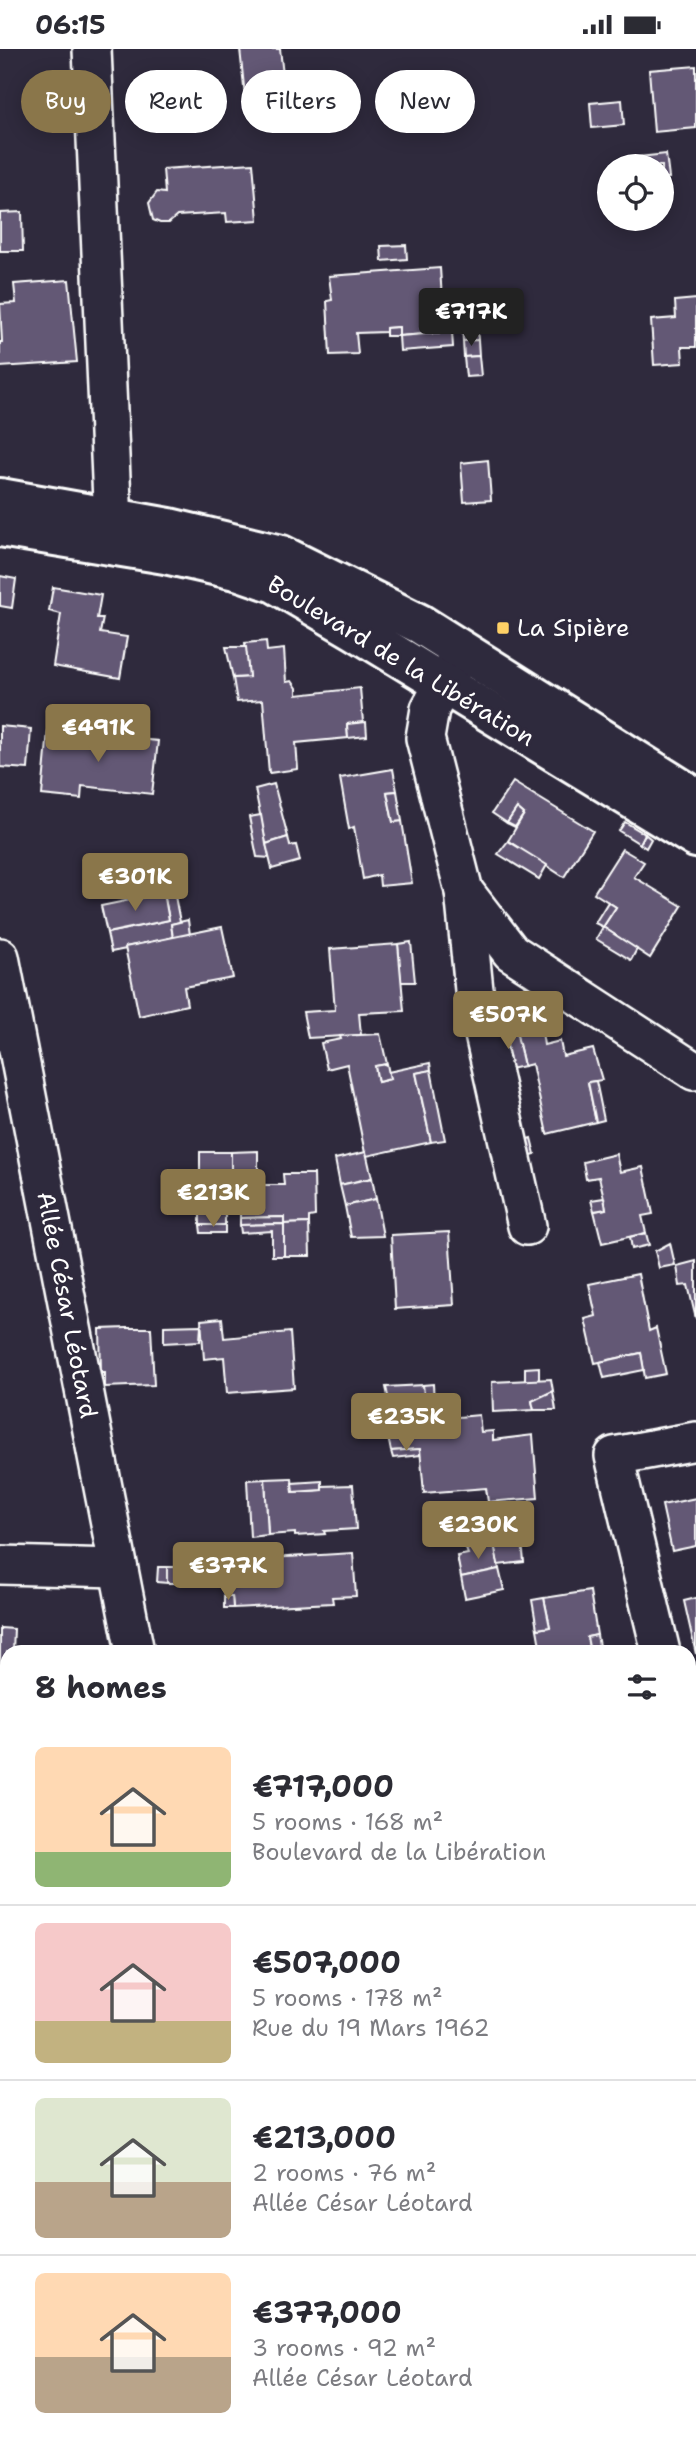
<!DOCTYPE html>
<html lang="en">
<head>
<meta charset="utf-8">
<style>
  :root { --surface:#fff; --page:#f7f7f7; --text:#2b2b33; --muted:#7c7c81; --line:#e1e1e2; --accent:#8a764a }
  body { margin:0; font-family:"Shantell Sans",sans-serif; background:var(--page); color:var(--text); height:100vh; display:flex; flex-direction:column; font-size:26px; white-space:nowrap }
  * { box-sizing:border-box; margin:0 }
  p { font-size:23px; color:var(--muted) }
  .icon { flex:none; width:38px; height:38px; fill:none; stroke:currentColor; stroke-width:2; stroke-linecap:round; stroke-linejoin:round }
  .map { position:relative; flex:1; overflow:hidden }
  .details { position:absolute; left:0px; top:1596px; width:696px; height:800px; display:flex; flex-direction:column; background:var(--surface); border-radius:21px 21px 0 0; box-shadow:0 4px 18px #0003 }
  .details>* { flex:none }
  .top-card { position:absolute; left:21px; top:21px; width:654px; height:63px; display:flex; gap:14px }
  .buttons { position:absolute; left:597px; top:105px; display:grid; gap:14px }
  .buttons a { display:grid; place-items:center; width:77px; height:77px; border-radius:50%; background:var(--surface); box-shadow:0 4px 18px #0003; font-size:35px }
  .price { position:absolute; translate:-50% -60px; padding:0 16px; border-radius:7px; background:var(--accent); color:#fff; font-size:23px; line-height:46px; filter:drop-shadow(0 2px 4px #0008) }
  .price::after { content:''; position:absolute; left:50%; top:42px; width:21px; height:16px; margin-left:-10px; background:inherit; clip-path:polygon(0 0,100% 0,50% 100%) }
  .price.selected { background:#222; color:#fff }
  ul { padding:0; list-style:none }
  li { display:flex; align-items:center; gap:21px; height:175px; padding:0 35px }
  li+li { border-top:2px solid var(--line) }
  li span { display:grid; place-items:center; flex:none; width:196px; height:140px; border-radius:10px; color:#555 }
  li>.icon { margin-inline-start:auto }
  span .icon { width:84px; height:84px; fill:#fffc; stroke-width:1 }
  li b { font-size:30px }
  h2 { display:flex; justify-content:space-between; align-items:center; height:84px; padding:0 35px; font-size:30px }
  .chip { padding:0 24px; border-radius:32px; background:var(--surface); box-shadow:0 4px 18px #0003; font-size:24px; line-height:63px }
  .chip.selected { background:var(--accent); color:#fff }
  .status { display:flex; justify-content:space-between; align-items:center; height:49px; padding:0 35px; background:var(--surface); direction:ltr }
  .status svg { height:19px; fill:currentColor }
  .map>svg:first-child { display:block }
  .building { fill:#645875; stroke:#fff; stroke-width:2 }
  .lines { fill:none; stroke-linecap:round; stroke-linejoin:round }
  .minor-casing { stroke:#fff; stroke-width:42 }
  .tertiary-casing { stroke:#fff; stroke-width:44 }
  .minor { stroke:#2f2a3d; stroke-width:37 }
  .tertiary { stroke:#2f2a3d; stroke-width:38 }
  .poi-dot { fill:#ffd166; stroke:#2f2a3d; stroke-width:2.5 }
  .labels { text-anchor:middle; stroke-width:6; stroke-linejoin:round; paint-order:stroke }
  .poi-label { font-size:24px; fill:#fff; stroke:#2f2a3d; text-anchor:start }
  .street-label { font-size:24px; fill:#fff; stroke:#2f2a3d }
</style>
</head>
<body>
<div class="status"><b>06:15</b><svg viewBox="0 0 49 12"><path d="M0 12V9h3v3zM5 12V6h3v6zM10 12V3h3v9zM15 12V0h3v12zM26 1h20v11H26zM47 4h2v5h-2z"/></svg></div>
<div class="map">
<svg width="696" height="2395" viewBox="0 0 696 2395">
  <rect width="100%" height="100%" fill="#2f2a3d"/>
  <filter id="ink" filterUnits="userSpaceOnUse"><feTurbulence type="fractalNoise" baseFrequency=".0143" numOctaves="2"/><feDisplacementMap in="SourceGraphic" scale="14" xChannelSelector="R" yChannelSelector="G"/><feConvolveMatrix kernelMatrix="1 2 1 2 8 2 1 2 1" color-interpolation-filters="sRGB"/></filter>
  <g filter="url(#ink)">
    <g class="building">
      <path d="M240 0H280L285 43 245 47Z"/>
      <path d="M696 17V79L654 83 649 21Z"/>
      <path d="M622 51 624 76 592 79 590 54Z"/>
      <path d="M666 105 669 129H662V117H631L630 109Z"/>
      <path d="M253 114 258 171 227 173 226 164 177 167 169 174H160L153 171 149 154 157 143 165 144 163 120Z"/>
      <path d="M22 163 23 202H0V164Z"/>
      <path d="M406 196 407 210 382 212 381 197Z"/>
      <path d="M440 219 442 250 450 249 452 283 399 287V278L386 279V283L356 284 358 305 330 306 327 252 332 251 329 227Z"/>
      <path d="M69 231 77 313 0 318V293H2L0 255 16 254 14 235Z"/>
      <path d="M696 250V298H682L683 314 654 316 651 271 676 269 675 252Z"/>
      <path d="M477 276 478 291 463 292 462 278Z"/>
      <path d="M399 278V287H386V279Z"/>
      <path d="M452 283 453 298 400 302 399 287Z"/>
      <path d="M478 291 479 307 464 308 463 292Z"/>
      <path d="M479 307 481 327 466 328 464 308Z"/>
      <path d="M488 411 491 451 464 453 461 414Z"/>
      <path d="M0 527 16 530 12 559 0 557Z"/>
      <path d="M53 538 101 546 97 569H103L100 584 127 588 120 629 53 617 61 565 49 562Z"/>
      <path d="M266 592 267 602 284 600 286 633 292 632 297 639V646L360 639 363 673 347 675 348 689 296 694 298 720 269 724 263 651 237 653 233 629 249 628 245 594Z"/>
      <path d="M226 598H246L249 628 233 629Z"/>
      <path d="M366 673 367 687 348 689 347 675Z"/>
      <path d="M0 677 31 680 28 720 0 718Z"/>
      <path d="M48 682 158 692 152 745 82 737 81 750 42 746Z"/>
      <path d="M393 720 397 742 387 743 393 773 402 772 412 834 380 837 379 826 363 830 354 778 349 780 340 729Z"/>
      <path d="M513 733 593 782 564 828 508 792 524 765 517 759 507 774 492 764Z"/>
      <path d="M274 735 288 788 266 795 255 740Z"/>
      <path d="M397 742 402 772 393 773 387 743Z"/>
      <path d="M517 759 524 765 515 778 507 774Z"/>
      <path d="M261 766 266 795 270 809 257 808 249 768Z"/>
      <path d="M625 773 645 785 640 795 619 782Z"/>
      <path d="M645 785 651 790 646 799 640 795Z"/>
      <path d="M288 788 290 797 296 796 300 812 272 820 266 795Z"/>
      <path d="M508 792 547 816 539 830 498 805Z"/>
      <path d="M622 800 644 813 634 828 682 857 650 909 603 878 616 858 594 844Z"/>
      <path d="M174 842 180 873 171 875 173 889 125 898 126 900 111 903 107 884 169 871 164 844Z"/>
      <path d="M164 844 169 871 107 884 101 857Z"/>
      <path d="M608 853 616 858 603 878 595 874Z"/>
      <path d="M188 871 190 886 173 889 171 875Z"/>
      <path d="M222 878 233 929 184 938 187 956 139 967 125 898Z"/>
      <path d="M603 878 637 900 631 911 596 890Z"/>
      <path d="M411 893 415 933H401L398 895Z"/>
      <path d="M398 895 404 962 359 964 361 986 308 989 303 963 335 961 330 900Z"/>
      <path d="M541 977 544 996 560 992 563 1007 593 1000 602 1031 588 1033 596 1073 547 1085 532 1015 524 1017 516 982Z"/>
      <path d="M516 982 524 1017 500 1022 493 987Z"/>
      <path d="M380 985 387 1015 375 1017 378 1033 390 1030 388 1023 430 1014 431 1021 416 1024 431 1093 367 1107 365 1104 347 1015 327 1020 321 994 341 990 340 987Z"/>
      <path d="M387 1015 390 1030 378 1033 375 1017Z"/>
      <path d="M431 1021 445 1091 431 1093 416 1024Z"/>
      <path d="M596 1032 604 1071 596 1073 588 1033Z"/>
      <path d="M531 1089 535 1105 521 1109 518 1093Z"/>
      <path d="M258 1102V1121L231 1122V1103Z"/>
      <path d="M200 1103H231V1122H242V1136H200Z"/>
      <path d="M366 1103 372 1129 340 1136 335 1110Z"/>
      <path d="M616 1105 620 1123 643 1118 653 1165 642 1167 646 1184 602 1194 594 1162 606 1160 604 1149 599 1128 586 1130 583 1113Z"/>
      <path d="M283 1125H314L315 1167 309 1168V1174L284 1175V1168L240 1169V1161H225V1176H200V1136H284Z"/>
      <path d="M372 1129 376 1150 345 1157 340 1136Z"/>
      <path d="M604 1149 606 1160 594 1162 591 1151Z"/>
      <path d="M376 1150 383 1187 351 1188 345 1157Z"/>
      <path d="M284 1168V1175L240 1176V1169Z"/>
      <path d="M309 1174 310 1207H284V1175Z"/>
      <path d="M284 1175V1207H272V1182L241 1184 240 1176Z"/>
      <path d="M200 1176H225V1184H201Z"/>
      <path d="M449 1183 454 1256 395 1260 391 1186Z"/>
      <path d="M646 1184 649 1196 632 1200 630 1188Z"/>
      <path d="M670 1194 675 1216 659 1219 655 1202Z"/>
      <path d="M696 1212V1270L688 1236 680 1237 677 1217Z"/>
      <path d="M638 1225 649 1282 656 1279 666 1325 645 1329 641 1304 595 1314 585 1270 596 1267 589 1235Z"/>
      <path d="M222 1269 224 1289 290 1283 294 1339 227 1344 224 1308 204 1310 201 1271Z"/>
      <path d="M201 1276 200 1292 164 1294V1277Z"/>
      <path d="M127 1279H151L154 1336 105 1338V1323H101L100 1280Z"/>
      <path d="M641 1304 644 1321 604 1329 600 1313Z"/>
      <path d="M539 1318V1331L525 1332V1319Z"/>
      <path d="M551 1330 553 1342 532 1352 534 1361 493 1363 492 1333Z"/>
      <path d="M433 1335 435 1371H426L423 1336Z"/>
      <path d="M423 1336 426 1371 479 1366 481 1383 493 1382V1391L533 1386 538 1449 488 1453 486 1439 424 1444 420 1400 391 1402 385 1375H394L386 1338Z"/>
      <path d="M553 1342 556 1361H534L532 1352Z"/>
      <path d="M420 1400V1406L393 1409 391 1402Z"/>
      <path d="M292 1429 293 1443 322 1441V1437L353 1436 356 1480 324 1482 325 1485 295 1487V1484L268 1486 265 1430Z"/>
      <path d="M265 1430 268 1486 250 1488 247 1431Z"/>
      <path d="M322 1432V1441L293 1443 292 1434Z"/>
      <path d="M696 1449V1497L672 1502 662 1456Z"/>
      <path d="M522 1492 524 1513 498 1516 494 1495Z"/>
      <path d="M494 1495 499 1520 461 1528 457 1507 468 1505 466 1500Z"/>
      <path d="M353 1504 356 1547 332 1548 333 1554 233 1559 232 1547H224L222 1522H237L236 1511Z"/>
      <path d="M221 1511H236L237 1522H222Z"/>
      <path d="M158 1518H167V1534L157 1533Z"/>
      <rect x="167" y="1518" width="22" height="16"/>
      <path d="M499 1520 504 1541 465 1549 461 1528Z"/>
      <path d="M590 1542 597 1586 587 1588 590 1603H541L537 1580 550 1578 544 1549Z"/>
      <path d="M224 1547H232L233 1559H224Z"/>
      <path d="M544 1549 550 1578 537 1580 532 1551Z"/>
      <path d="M696 1549V1605L684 1552Z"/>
      <path d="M0 1579 14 1580 13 1603H7V1657H0Z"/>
      <path d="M597 1586 600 1603H590L587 1588Z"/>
      <path d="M0 2123H7V2187H2Z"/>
      <path d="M5 2289 7 2294V2322L0 2323V2290Z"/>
    </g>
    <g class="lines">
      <g class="minor-casing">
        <g id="minor">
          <path d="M92 0 114 497"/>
          <path d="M458 608 430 660 425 689 464 842 511 903 694 1022"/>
          <path d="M464 842 474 941 527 1177"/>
          <path d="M0 908 135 1603"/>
          <path d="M0 1516 118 1519"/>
          <path d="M661 1603 614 1407 696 1392"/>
          <path d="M690 1725 696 1753"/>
          <path d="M0 1869H7"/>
          <path d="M275 2389 276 2395"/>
        </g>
      </g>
      <g class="tertiary-casing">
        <g id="tertiary">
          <path d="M0 449 169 479 281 506 420 575 696 749"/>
          <path d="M0 478 165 505 240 522 275 534 355 581 696 789"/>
        </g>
      </g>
      <use href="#minor" class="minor"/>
      <use href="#tertiary" class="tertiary"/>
    </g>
  </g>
  <rect class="poi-dot" x="496" y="572" width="14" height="14" rx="3.5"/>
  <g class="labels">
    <g class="poi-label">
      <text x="517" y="587">La Sipière</text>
    </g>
    <g class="street-label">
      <text transform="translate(401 612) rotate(31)" y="8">Boulevard de la Libération</text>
      <text transform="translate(67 1256) rotate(79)" y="8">Allée César Léotard</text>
    </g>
  </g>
</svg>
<div class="buttons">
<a><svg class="icon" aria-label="locate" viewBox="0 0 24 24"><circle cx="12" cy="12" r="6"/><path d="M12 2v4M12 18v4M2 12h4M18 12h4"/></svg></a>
</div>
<b class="price selected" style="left:471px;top:299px">€717K</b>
<b class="price" style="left:98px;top:715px">€491K</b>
<b class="price" style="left:135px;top:864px">€301K</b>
<b class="price" style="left:508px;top:1002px">€507K</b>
<b class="price" style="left:213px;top:1180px">€213K</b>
<b class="price" style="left:406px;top:1404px">€235K</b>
<b class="price" style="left:478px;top:1512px">€230K</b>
<b class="price" style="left:228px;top:1553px">€377K</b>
<div class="top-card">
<a class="chip selected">Buy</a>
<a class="chip">Rent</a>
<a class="chip">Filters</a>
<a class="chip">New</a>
</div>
<section class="details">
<h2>8 homes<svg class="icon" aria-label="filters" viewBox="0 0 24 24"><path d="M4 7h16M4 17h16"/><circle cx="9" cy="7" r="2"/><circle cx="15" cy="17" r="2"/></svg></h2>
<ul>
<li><span style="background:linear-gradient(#ffd9b3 75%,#8fb573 0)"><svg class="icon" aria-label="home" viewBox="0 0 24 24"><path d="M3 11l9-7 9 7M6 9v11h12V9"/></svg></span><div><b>€717,000</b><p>5 rooms · 168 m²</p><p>Boulevard de la Libération</p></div></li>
<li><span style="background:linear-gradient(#f6c9c9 70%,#c2b280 0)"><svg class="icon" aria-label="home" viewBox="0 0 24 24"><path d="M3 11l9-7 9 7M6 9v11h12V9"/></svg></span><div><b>€507,000</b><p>5 rooms · 178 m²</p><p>Rue du 19 Mars 1962</p></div></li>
<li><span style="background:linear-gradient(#dfe7d0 60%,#b9a48a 0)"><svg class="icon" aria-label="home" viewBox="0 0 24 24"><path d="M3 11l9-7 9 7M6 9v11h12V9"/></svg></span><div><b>€213,000</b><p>2 rooms · 76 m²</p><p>Allée César Léotard</p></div></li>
<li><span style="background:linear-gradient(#ffd9b3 60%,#b9a48a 0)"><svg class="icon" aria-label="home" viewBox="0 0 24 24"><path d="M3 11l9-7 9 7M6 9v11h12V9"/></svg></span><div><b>€377,000</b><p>3 rooms · 92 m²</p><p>Allée César Léotard</p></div></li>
</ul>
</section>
</div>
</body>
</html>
